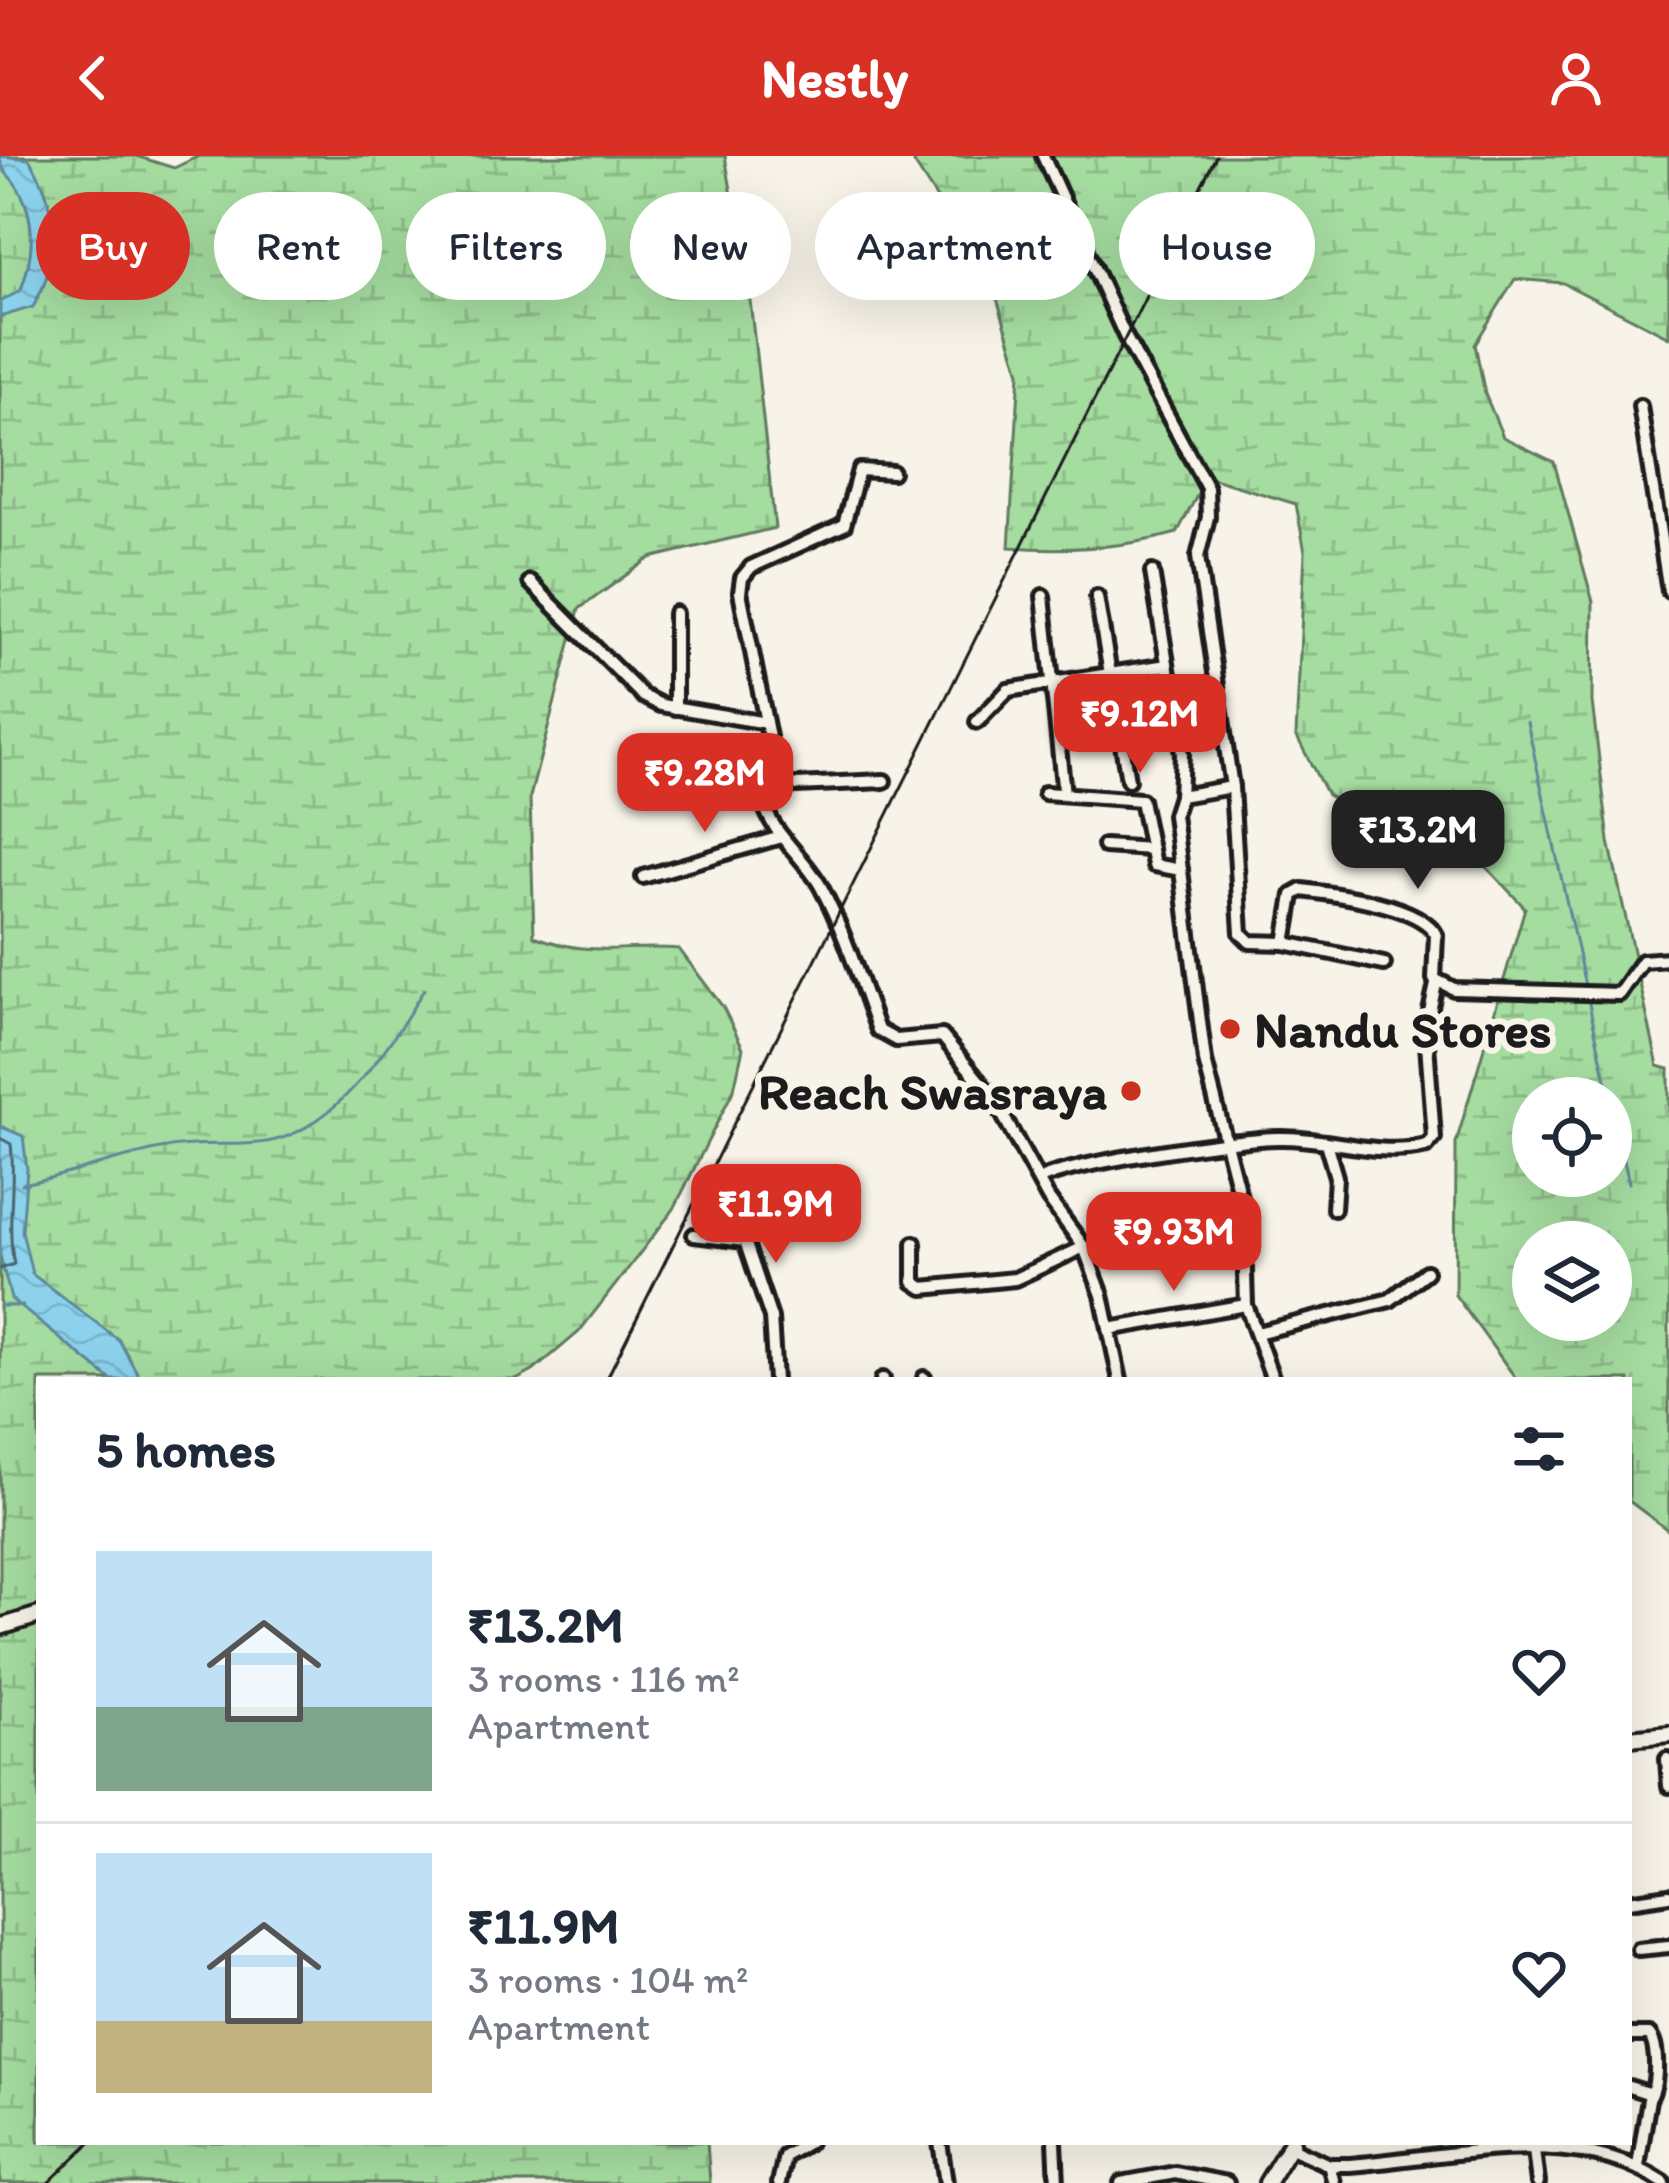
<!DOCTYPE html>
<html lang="en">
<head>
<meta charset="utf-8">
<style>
  :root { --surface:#fff; --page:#f2f2f3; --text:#1f2937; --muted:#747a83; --line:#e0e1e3; --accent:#d93025 }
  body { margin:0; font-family:Itim,sans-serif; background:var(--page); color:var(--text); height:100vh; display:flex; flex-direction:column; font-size:45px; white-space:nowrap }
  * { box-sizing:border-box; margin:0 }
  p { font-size:39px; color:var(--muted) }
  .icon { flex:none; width:66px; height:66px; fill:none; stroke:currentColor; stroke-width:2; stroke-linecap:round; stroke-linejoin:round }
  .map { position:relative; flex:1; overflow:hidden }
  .drawer { position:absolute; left:36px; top:1221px; width:1596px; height:768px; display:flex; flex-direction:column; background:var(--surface); border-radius:0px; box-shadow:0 12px 48px #0002 }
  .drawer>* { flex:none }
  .banner { position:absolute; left:36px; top:36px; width:1599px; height:108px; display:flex; gap:24px }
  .fabs { position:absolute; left:1512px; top:921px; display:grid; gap:24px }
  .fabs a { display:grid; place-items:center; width:120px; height:120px; border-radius:50%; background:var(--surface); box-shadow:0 12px 48px #0002; font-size:60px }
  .price { position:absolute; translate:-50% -102px; padding:0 27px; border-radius:24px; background:var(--accent); color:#fff; font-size:39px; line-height:78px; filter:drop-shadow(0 3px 6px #0008) }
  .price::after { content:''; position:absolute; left:50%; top:72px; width:36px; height:27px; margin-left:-18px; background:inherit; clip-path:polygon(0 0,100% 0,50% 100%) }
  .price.selected { background:#222; color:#fff }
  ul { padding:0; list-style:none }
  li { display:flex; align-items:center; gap:36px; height:300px; padding:0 60px }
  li+li { border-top:3px solid var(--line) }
  li span { display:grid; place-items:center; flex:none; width:336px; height:240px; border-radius:0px; color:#555 }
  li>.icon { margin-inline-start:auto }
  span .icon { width:144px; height:144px; fill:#fffc; stroke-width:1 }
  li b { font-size:51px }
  h2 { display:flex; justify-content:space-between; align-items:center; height:144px; padding:0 60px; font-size:51px }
  .tag { padding:0 42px; border-radius:54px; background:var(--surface); box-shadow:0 12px 48px #0002; font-size:42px; line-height:108px }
  .tag.selected { background:var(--accent); color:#fff }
  header { display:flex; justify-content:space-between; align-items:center; height:156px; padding:0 60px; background:var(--accent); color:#fff; font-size:54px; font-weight:700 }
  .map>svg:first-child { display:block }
  .wetland { fill:url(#wetland-marsh); stroke:#607c5e; stroke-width:3; fill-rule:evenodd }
  .water { fill:url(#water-waves); stroke:#5f8999; stroke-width:3 }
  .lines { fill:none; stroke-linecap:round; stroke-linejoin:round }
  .shore { stroke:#496570; stroke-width:3 }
  .stream { stroke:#5f8999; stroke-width:3 }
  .street-casing { stroke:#1c1c1c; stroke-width:20 }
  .secondary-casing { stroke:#1c1c1c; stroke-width:22 }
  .street { stroke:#f7f3e8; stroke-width:10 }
  .secondary { stroke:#f7f3e8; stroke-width:14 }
  .rail { stroke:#1c1c1c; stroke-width:3 }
  .poi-dot { fill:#c8321e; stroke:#f7f3e8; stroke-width:4.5 }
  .labels { text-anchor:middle; stroke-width:12; stroke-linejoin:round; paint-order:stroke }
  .poi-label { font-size:51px; font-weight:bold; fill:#1c1c1c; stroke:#f7f3e8; text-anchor:start }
</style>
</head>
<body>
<header><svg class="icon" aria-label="back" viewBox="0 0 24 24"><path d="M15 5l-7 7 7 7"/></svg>Nestly<svg class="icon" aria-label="person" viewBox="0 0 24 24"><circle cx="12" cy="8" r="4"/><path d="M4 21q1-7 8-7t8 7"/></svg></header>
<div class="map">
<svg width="1669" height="2027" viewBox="0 0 1669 2027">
  <defs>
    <pattern id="wetland-marsh" width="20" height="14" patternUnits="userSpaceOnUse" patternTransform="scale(3)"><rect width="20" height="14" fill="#a5dca0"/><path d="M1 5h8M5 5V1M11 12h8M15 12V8" fill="none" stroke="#8dbc89"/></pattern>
    <pattern id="water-waves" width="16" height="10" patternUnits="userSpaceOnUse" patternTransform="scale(3)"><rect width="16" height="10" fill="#8cd2ed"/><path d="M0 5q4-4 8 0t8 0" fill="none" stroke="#78b4cb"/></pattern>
  </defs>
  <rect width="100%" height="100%" fill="#f7f3e8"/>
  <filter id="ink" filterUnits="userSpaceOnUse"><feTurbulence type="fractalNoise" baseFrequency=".00833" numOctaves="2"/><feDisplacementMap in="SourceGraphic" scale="24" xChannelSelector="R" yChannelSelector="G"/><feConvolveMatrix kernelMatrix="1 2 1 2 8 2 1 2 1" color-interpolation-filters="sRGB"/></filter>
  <g filter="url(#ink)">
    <g class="wetland">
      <path d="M0 0H136L174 12 199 0H725L749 135 775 372 650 402 579 453 530 641 534 780C595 803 620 788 679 793L723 851 743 892 734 933 674 1053 579 1176 533 1215 516 1224H39V1986H707L710 2027H0Z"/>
      <path d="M915 0H1669V181L1563 127 1515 123 1475 188 1485 238 1503 281 1554 306 1593 446 1592 546 1609 685 1658 910 1669 913V1375L1629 1345V1224H1517L1455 1139 1456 987 1525 752 1454 677 1407 685 1327 639 1296 579 1305 396 1296 348 1207 321 1177 377C1121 393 1066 395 1009 391L1020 216 993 130 914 7ZM1533 942H1611V1020H1533ZM1533 1086H1611V1164H1533Z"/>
    </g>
    <g class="water">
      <path d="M0 0 29 3C60 50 61 103 33 151L0 161V146L21 134C33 101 37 64 18 32 11 20 0 15 0 0Z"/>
      <path d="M0 970 23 980 27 1013 22 1075 32 1118 119 1184 141 1224H111L11 1143 0 1099Z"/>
    </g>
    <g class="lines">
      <path class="shore" d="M0 982 11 988C16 1028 6 1068 14 1108L0 1113"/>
      <g class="stream">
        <path d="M1527 566 1586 834"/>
        <path d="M1588 843 1610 942"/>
        <path d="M1611 946 1629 1027"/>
        <path d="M22 1028C71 1019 117 1001 166 992 197 986 229 990 259 987 331 981 391 890 424 833"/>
        <path d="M0 1150H23"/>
      </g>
      <g class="street-casing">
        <g id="street">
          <path d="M1043 0 1125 180 1207 332 1208 361 1198 401 1232 631 1180 640 1174 659 1205 905 1243 1053 1246 1149 1273 1224"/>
          <path d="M1640 250 1669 435"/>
          <path d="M892 316 859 314 844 369 751 411 742 422 740 436 774 606V630L763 645C772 679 804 700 821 731 845 776 860 826 878 874L896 884 942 880 994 943 1048 1042 1084 1091 1102 1139 1120 1224"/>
          <path d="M1152 416 1182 598 1180 640"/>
          <path d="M530 426 643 540 661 549 766 567"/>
          <path d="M1043 440 1064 638"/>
          <path d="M1097 441 1128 624"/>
          <path d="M675 552V457"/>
          <path d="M977 566 1008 534 1167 509"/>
          <path d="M774 630 884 625"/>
          <path d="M1232 631 1241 777 1250 786 1285 787 1293 739 1302 734C1334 738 1422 749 1436 779L1434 823 1454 833 1619 838 1642 805 1669 803"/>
          <path d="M1045 637 1141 644 1154 709 1181 714"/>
          <path d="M1104 690 1151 693"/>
          <path d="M643 721 781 681"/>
          <path d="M1285 787 1384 808"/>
          <path d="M1327 990 1336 1021 1334 1053"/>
          <path d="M1039 1024C1068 1007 1240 982 1279 982 1329 981 1376 1002 1427 990L1434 982 1426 874 1436 828"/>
          <path d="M694 1079 745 1085 771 1162 775 1224"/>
          <path d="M914 1087V1126L923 1132 1015 1123 1084 1091"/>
          <path d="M1109 1173 1246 1149"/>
          <path d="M1257 1177 1390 1144 1426 1116"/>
          <path d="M924 1222 925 1224"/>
          <path d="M882 1224 883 1223"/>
          <path d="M1667 1603 1669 1630"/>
          <path d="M1629 1745 1669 1739"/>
          <path d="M1638 1793 1669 1790"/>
          <path d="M1629 1879H1649C1659 1889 1658 1931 1649 1943L1638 2010"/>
          <path d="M1629 1931 1651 1938"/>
          <path d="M940 1986 946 2027"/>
          <path d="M1055 1986 1057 2027"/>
          <path d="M1291 1992 1329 2009H1350C1452 2001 1575 1967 1664 2027"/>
          <path d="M1534 1994 1538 2027"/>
          <path d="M1329 2009 1334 2027"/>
          <path d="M779 2027 785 2000 809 1986"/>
          <path d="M1121 2027 1175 2017 1227 2027"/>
        </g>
      </g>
      <g class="secondary-casing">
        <g id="secondary">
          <path d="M0 1471 39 1459"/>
          <path d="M1629 1582 1669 1578"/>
          <path d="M1267 2027 1292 1986"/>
        </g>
      </g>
      <use href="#street" class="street"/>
      <use href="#secondary" class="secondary"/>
      <g class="rail">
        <path d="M606 1224 1216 0"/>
        <path d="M48 2027 91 1986"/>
      </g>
    </g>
  </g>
  <g class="poi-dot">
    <circle cx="1230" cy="873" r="12"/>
    <circle cx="1131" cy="935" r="12"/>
  </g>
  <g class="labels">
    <g class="poi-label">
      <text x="1254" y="891">Nandu Stores</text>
      <text x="1107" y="953" text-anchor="end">Reach Swasraya</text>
    </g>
  </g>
</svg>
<div class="fabs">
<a><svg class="icon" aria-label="locate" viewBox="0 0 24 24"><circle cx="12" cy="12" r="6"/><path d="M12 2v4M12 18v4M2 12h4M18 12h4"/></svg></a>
<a><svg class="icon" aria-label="layers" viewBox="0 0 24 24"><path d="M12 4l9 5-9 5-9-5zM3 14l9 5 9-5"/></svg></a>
</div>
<b class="price" style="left:1140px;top:620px">₹9.12M</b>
<b class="price" style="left:705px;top:679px">₹9.28M</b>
<b class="price selected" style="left:1418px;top:736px">₹13.2M</b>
<b class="price" style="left:776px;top:1110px">₹11.9M</b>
<b class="price" style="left:1174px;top:1138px">₹9.93M</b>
<div class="banner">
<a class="tag selected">Buy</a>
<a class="tag">Rent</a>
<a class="tag">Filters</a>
<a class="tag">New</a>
<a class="tag">Apartment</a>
<a class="tag">House</a>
</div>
<section class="drawer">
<h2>5 homes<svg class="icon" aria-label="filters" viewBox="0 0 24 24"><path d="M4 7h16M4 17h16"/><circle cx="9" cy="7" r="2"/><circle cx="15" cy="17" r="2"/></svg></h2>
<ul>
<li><span style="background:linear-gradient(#bfe0f5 65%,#7fa58c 0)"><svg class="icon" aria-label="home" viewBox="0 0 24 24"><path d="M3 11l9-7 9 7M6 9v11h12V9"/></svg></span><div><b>₹13.2M</b><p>3 rooms · 116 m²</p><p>Apartment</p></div><svg class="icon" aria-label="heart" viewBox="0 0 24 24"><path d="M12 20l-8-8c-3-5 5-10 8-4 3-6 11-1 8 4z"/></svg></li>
<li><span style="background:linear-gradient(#bfe0f5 70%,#c2b280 0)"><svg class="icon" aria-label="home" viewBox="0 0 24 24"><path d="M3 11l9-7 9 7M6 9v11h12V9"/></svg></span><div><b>₹11.9M</b><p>3 rooms · 104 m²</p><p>Apartment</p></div><svg class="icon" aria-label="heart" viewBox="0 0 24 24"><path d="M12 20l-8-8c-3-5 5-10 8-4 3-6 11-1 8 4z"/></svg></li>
</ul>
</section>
</div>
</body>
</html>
